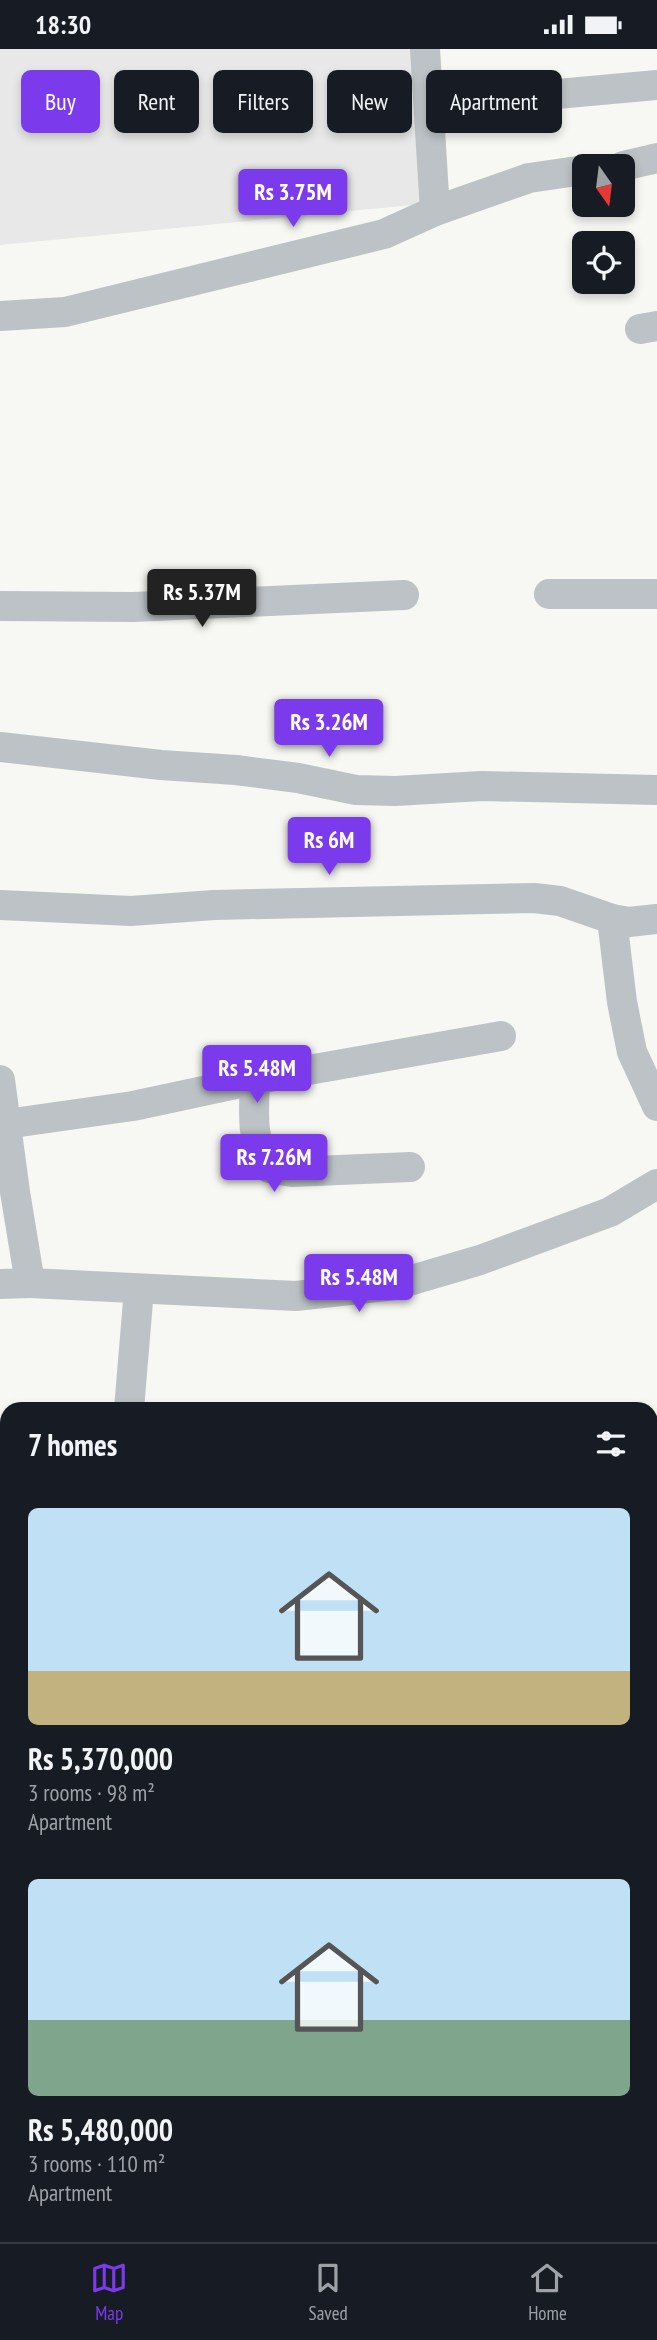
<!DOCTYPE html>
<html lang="en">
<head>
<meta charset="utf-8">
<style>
  :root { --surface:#171b24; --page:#242831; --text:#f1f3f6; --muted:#9ea1a6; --line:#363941; --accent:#7c3aed }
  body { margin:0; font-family:"PT Sans Narrow",sans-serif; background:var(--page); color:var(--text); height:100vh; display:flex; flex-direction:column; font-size:26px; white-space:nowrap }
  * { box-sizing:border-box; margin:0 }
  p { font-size:23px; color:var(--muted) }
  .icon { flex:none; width:38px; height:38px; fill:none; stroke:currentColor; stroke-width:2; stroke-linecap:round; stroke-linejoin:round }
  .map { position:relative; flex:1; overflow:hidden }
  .details { position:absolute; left:0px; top:1353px; width:658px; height:842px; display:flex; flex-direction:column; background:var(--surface); border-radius:21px 21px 0 0; box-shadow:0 4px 10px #0003 }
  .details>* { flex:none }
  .banner { position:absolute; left:21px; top:21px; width:616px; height:63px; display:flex; gap:14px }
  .needle { width:46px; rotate:166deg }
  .controls { position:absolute; left:572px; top:105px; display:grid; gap:14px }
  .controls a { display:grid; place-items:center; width:63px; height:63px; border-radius:10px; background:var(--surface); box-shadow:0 4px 10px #0003; font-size:35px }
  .price { position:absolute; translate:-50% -60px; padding:0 16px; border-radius:7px; background:var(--accent); color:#fff; font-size:23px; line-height:46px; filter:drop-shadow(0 2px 4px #0008) }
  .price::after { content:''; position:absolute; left:50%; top:42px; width:21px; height:16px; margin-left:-10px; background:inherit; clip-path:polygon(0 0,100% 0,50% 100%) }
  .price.active { background:#222; color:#fff }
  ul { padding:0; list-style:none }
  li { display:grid; align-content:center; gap:14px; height:371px; padding:0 28px }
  li span { display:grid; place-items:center; height:217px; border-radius:10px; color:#555 }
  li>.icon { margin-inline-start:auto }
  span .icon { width:126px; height:126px; fill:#fffc; stroke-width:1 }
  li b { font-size:30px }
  h2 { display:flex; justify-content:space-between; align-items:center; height:84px; padding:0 28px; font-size:30px }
  .pill { padding:0 24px; border-radius:10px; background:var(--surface); box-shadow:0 4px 10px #0003; font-size:24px; line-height:63px }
  .pill.active { background:var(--accent); color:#fff }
  .status { display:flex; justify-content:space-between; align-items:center; height:49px; padding:0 35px; background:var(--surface); direction:ltr }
  .status svg { height:19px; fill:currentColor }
  .menu { display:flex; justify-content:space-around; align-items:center; height:98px; border-top:2px solid var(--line); background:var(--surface); font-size:19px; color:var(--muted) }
  .menu a { display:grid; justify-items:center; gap:4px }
  .menu .active { color:var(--accent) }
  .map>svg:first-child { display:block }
  .built { fill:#e7e8e7 }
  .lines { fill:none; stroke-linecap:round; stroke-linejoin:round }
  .service { stroke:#bdc2c6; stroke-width:16 }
  .minor { stroke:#bdc2c6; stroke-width:30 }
  .shaded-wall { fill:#747a7f }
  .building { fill:#a6afb5; stroke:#747a7f; stroke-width:2 }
</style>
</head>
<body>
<div class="status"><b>18:30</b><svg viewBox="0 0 49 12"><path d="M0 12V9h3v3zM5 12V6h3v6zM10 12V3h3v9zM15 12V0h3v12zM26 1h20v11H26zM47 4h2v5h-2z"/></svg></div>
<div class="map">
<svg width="657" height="2193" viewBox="0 0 657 2193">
  <rect width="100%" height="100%" fill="#f7f7f3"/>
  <path class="built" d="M0 0H435L443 153 0 196Z"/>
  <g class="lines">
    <g class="service">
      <path d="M0 1708 7 1713"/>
      <path d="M520 2188 532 2193"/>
    </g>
    <g class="minor">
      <path d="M425 0 435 162"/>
      <path d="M524 48 657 36"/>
      <path d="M623 117 657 109"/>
      <path d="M0 267 65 263 384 185 435 162 529 129 584 121"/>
      <path d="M640 280 657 277"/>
      <path d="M549 545H657"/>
      <path d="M0 557 133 558 404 546"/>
      <path d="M0 698 161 716 236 721 298 729 356 741 395 742 482 737 657 741"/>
      <path d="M0 856 131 862 214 856 534 849 560 852 612 870 629 873 657 870"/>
      <path d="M612 870 622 953 632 1003 657 1057"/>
      <path d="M255 1030C254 1063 250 1090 269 1119L292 1123 410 1118"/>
      <path d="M0 1031 15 1143 30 1234 0 1235"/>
      <path d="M6 1075 133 1057 269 1028 501 987"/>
      <path d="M30 1234 296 1247 395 1236 480 1211 610 1163 657 1135"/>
      <path d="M129 1360 139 1240"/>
      <path d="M651 1590 657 1586"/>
      <path d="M651 1747 657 1743"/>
      <path d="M651 1871 657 1872"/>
      <path d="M651 1895 657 1929"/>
      <path d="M651 1993 657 1962"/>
      <path d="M651 2067 657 2069"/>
      <path d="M593 2193 594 2188"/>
    </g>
  </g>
  <path class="shaded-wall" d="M247 2188H252L256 2193H242Z"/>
  <g class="building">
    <path d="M82 2188H247L242 2193H79L78 2192Z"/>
    <path d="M331 2188H369L375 2193H326Z"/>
    <path d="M429 2188H502L505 2191 503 2193H424Z"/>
  </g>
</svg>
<div class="controls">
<a><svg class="needle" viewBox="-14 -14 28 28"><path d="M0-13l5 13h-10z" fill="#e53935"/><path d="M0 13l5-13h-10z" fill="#9ea1a6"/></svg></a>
<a><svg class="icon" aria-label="locate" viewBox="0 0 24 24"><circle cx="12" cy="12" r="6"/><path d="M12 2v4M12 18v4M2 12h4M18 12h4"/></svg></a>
</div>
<b class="price" style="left:293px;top:180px">Rs 3.75M</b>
<b class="price active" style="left:202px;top:580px">Rs 5.37M</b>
<b class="price" style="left:329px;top:710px">Rs 3.26M</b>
<b class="price" style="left:329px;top:828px">Rs 6M</b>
<b class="price" style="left:257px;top:1056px">Rs 5.48M</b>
<b class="price" style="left:274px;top:1145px">Rs 7.26M</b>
<b class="price" style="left:359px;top:1265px">Rs 5.48M</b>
<div class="banner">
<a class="pill active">Buy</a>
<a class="pill">Rent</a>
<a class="pill">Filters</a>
<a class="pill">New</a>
<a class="pill">Apartment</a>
</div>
<section class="details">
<h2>7 homes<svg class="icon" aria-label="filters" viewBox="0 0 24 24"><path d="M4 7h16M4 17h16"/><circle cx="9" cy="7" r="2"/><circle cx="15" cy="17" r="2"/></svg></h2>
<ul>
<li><span style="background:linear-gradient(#bfe0f5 75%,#c2b280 0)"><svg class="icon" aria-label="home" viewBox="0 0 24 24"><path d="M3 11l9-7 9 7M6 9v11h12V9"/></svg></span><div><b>Rs 5,370,000</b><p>3 rooms · 98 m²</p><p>Apartment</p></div></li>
<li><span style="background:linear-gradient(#bfe0f5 65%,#7fa58c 0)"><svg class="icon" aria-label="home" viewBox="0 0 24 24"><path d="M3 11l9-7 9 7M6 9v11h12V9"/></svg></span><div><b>Rs 5,480,000</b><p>3 rooms · 110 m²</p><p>Apartment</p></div></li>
</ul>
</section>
</div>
<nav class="menu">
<a class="active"><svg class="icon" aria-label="map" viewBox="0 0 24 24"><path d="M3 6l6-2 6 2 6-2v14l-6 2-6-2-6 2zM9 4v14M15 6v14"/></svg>Map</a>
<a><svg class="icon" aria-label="saved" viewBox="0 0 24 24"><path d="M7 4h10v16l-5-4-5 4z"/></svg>Saved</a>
<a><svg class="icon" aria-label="home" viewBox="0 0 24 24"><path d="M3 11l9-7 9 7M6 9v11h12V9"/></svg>Home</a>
</nav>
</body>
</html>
